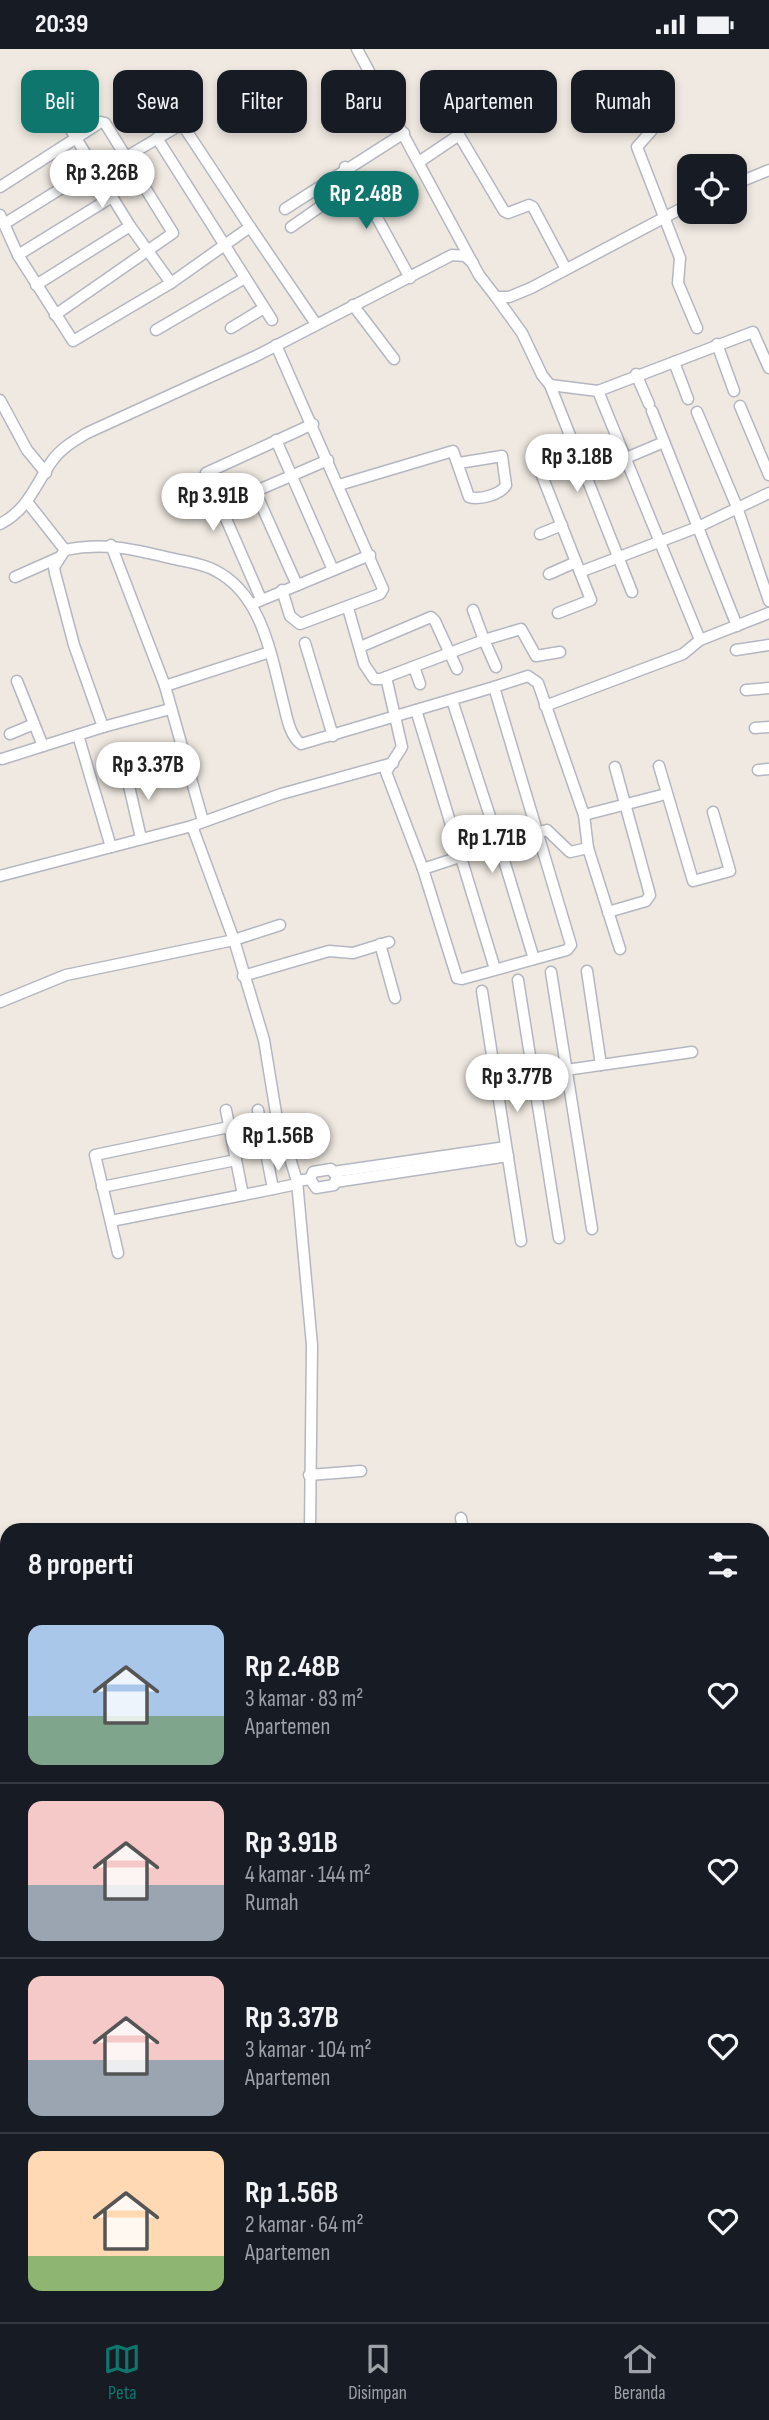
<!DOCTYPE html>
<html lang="id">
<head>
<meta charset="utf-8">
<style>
  :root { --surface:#171b24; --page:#242831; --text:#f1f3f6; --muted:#9ea1a6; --line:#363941; --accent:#0f766e }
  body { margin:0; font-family:"Sofia Sans Condensed",sans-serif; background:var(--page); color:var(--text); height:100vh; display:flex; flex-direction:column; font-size:26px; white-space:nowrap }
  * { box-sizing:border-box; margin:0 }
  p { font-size:23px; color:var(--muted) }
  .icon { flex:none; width:38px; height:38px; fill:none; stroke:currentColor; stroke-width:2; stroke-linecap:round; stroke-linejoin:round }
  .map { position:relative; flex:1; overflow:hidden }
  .details { position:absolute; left:0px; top:1474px; width:770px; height:800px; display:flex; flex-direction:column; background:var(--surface); border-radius:21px 21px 0 0; box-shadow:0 4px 10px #0003 }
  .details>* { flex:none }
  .hud { position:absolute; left:21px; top:21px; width:728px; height:63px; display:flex; gap:14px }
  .buttons { position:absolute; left:677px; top:105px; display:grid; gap:14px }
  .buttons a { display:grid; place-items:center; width:70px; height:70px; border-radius:14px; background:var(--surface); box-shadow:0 4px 10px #0003; font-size:35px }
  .price { position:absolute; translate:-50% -60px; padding:0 16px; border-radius:24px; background:#fff; color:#222; font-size:23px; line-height:46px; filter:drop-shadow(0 2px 4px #0008) }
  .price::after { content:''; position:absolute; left:50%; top:42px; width:21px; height:16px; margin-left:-10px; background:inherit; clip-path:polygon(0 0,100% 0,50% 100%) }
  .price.on { background:var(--accent); color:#fff }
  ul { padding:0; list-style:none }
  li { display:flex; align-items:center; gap:21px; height:175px; padding:0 28px }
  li+li { border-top:2px solid var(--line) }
  li span { display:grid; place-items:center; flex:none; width:196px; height:140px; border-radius:14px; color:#555 }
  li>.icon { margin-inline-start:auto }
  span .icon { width:84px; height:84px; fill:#fffc; stroke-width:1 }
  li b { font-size:30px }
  h2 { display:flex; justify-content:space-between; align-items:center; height:84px; padding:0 28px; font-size:30px }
  .chip { padding:0 24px; border-radius:14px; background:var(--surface); box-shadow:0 4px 10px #0003; font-size:24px; line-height:63px }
  .chip.on { background:var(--accent); color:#fff }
  .status { display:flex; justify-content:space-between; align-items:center; height:49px; padding:0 35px; background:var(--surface); direction:ltr }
  .status svg { height:19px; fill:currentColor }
  .menu { display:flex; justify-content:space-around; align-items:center; height:98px; border-top:2px solid var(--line); background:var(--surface); font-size:19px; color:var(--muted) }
  .menu a { display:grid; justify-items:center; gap:4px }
  .menu .on { color:var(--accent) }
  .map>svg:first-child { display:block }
  .green { fill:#b6e59e }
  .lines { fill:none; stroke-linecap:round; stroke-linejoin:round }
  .river { stroke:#75cff0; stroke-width:16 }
  .street-casing { stroke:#b4b7c1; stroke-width:13 }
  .street { stroke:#fff; stroke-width:10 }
</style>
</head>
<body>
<div class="status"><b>20:39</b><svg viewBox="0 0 49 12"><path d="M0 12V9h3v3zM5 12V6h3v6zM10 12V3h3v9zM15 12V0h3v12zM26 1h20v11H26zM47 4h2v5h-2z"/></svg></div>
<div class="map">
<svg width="769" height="2273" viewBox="0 0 769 2273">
  <rect width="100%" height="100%" fill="#efe9e1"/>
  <path class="green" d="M0 1595 7 1601V1845L0 1846V1788L4 1784 0 1759Z"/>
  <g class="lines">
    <g class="river">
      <path d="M763 2148 769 2147"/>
      <path d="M721 2266H740L757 2273"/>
    </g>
    <g class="street-casing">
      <g id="street">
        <path d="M357 0 479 226 496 248H509L531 239 690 155"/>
        <path d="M631 45 653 75 652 81 637 98 680 209 678 234 697 279"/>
        <path d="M63 68 130 177 171 234"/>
        <path d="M157 89 272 271"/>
        <path d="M419 113 459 86 504 162 508 164 529 156 533 158 566 220"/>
        <path d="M345 118 357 132 410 229"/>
        <path d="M735 135 769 121"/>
        <path d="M0 138 101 73 105 74 126 108 182 75 250 178"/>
        <path d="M285 160 404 84"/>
        <path d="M0 166 18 206 73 292 171 234 250 178 316 275"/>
        <path d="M4 175 94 119"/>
        <path d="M291 178 357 132"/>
        <path d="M18 206 112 148"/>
        <path d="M36 236 130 177"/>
        <path d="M496 248 522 284 542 326 550 336 632 543"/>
        <path d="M353 256 394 310"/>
        <path d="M55 266 173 184 126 108"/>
        <path d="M231 279 264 259"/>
        <path d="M156 281 245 229"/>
        <path d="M717 295 734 342"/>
        <path d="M276 296 383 540 380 545 300 575 290 567 282 541"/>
        <path d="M674 313 688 350"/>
        <path d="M636 325 649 355"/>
        <path d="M550 336 598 342 753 283 769 319"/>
        <path d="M598 342 700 591"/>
        <path d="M0 351 27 401 46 424"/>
        <path d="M740 357 769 426"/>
        <path d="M652 362 737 577"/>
        <path d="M697 363 737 458 769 552"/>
        <path d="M276 391 333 521"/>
        <path d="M626 409 664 393"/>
        <path d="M537 414 591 551 558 564"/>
        <path d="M339 436 453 402 469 448C479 451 501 446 506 436L502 407 459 414"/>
        <path d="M255 442 297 536"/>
        <path d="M28 454 65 501C103 493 133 500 170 509 186 513 202 514 216 522 263 546 272 610 284 657 287 669 290 687 301 695L494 638 571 896 567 901 462 930 457 929 423 820 499 795 452 651"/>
        <path d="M219 458 328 411"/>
        <path d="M0 475C28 461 35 436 52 412 61 399 74 392 87 384L256 307 452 206 465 207 473 214"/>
        <path d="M540 485 562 476"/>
        <path d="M111 496 165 637 203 772"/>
        <path d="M580 523 698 478 769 444"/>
        <path d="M549 525 576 513"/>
        <path d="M15 528 60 508"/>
        <path d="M261 550 206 424 313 375"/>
        <path d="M257 553 370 506"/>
        <path d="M348 559 364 615 374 630H381L484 591 496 618"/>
        <path d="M473 561 484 591 521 580 536 607 560 603"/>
        <path d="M305 594 333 687"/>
        <path d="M360 598 431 568 435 572 457 620"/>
        <path d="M736 601 769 596"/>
        <path d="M414 618 420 635"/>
        <path d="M386 628 402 698 386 723 423 820"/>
        <path d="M17 632 43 697"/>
        <path d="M165 637 270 603"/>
        <path d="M494 638 528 627 538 634 584 766 588 799 620 900"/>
        <path d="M746 641 769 639"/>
        <path d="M545 657 683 605 700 591 769 564"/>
        <path d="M416 661 495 920"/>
        <path d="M103 678 170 660"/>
        <path d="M755 679 769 678"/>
        <path d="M10 685 34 675"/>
        <path d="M78 686 111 798"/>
        <path d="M2 710 103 678 74 596 55 524 54 518 65 501"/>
        <path d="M659 717 693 832 730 822 713 763"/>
        <path d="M758 721 769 720"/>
        <path d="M126 724 141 789"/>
        <path d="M584 766 666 745"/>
        <path d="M192 777 234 891 264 991 276 1064 297 1132 312 1296 310 1480"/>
        <path d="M0 827 192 777 281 745 393 714"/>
        <path d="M608 863 646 852 650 846 615 718"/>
        <path d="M380 895 395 949"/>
        <path d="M534 910 499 795 547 781 570 803 588 799"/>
        <path d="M587 922 601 1016"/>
        <path d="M551 923 592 1180"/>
        <path d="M243 927 329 902 353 904 389 893"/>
        <path d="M518 931 559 1189"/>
        <path d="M482 942 521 1192"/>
        <path d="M0 953 66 926 234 891 280 876"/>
        <path d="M496 1031 692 1003"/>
        <path d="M226 1061 243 1146 273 1140"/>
        <path d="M258 1061 273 1140 297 1135"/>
        <path d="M333 1123 506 1098"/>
        <path d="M297 1132 310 1130 313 1123 331 1120 337 1128 334 1136 316 1139 310 1130"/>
        <path d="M335 1133 508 1107"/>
        <path d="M102 1138 236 1111"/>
        <path d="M111 1172 243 1146"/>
        <path d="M118 1204 95 1106 229 1078"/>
        <path d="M309 1426 361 1422"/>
        <path d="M461 1469 463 1480"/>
        <path d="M0 1499 3 1498"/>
        <path d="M0 1590 7 1587"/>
        <path d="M0 1927 7 1922"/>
      </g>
    </g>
    <use href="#street" class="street"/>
  </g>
</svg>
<div class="buttons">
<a><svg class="icon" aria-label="locate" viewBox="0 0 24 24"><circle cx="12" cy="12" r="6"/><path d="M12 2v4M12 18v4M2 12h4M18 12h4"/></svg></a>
</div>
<b class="price" style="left:102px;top:161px">Rp 3.26B</b>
<b class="price on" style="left:366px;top:182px">Rp 2.48B</b>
<b class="price" style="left:577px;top:445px">Rp 3.18B</b>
<b class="price" style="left:213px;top:484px">Rp 3.91B</b>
<b class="price" style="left:148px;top:753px">Rp 3.37B</b>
<b class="price" style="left:492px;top:826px">Rp 1.71B</b>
<b class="price" style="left:517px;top:1065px">Rp 3.77B</b>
<b class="price" style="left:278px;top:1124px">Rp 1.56B</b>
<div class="hud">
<a class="chip on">Beli</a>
<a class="chip">Sewa</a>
<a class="chip">Filter</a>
<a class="chip">Baru</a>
<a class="chip">Apartemen</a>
<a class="chip">Rumah</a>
</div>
<section class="details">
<h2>8 properti<svg class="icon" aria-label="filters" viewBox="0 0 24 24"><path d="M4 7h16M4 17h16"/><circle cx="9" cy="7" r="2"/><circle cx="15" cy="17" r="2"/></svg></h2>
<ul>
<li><span style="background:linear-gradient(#a9c7e8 65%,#7fa58c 0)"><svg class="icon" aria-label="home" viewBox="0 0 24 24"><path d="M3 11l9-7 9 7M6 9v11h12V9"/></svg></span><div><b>Rp 2.48B</b><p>3 kamar · 83 m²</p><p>Apartemen</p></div><svg class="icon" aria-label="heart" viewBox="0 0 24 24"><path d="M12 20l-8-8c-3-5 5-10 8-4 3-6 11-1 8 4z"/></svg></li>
<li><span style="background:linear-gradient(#f6c9c9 60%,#9aa5b1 0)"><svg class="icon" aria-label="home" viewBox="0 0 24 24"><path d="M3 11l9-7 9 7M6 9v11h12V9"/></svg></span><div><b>Rp 3.91B</b><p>4 kamar · 144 m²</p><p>Rumah</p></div><svg class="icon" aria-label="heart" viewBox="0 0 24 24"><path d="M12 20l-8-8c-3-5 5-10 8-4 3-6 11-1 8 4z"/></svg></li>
<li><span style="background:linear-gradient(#f6c9c9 60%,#9aa5b1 0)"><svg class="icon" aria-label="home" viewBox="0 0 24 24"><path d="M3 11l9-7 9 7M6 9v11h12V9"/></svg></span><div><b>Rp 3.37B</b><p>3 kamar · 104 m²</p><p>Apartemen</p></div><svg class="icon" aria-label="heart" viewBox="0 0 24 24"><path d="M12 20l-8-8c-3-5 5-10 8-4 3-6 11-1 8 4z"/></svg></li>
<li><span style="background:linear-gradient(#ffd9b3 75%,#8fb573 0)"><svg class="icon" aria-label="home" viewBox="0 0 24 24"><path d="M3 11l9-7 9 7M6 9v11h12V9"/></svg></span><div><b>Rp 1.56B</b><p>2 kamar · 64 m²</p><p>Apartemen</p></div><svg class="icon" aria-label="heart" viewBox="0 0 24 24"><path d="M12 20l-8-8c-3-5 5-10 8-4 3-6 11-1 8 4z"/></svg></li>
</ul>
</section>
</div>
<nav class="menu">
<a class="on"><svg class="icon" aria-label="map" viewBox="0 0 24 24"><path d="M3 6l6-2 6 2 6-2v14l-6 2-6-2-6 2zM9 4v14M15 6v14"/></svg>Peta</a>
<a><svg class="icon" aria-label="saved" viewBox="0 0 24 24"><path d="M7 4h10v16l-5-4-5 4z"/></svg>Disimpan</a>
<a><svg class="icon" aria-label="home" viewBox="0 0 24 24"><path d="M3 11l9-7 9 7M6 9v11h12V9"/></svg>Beranda</a>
</nav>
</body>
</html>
